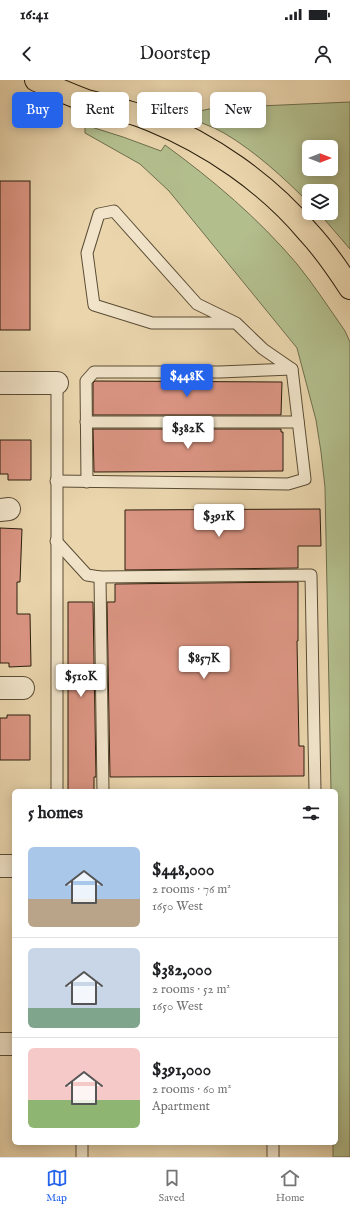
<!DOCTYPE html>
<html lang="en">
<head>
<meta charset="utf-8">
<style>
  :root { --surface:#fff; --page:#f2f2f2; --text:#202124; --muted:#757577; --line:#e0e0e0; --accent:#2563eb }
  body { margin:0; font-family:"IM FELL English",serif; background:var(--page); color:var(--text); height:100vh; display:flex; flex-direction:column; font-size:15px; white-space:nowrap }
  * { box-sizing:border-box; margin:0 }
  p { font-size:13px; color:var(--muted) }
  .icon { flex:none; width:22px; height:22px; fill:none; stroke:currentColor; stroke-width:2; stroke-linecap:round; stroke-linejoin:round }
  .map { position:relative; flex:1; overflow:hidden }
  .sheet { position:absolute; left:12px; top:709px; width:326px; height:356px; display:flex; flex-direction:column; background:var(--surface); border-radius:6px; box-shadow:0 2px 10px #0003 }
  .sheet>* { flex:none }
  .hud { position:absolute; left:12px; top:12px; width:326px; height:36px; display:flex; gap:8px }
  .needle { width:26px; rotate:90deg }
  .buttons { position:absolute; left:302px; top:60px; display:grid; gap:8px }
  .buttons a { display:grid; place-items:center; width:36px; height:36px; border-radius:6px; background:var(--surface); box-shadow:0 2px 10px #0003; font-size:20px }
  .price { position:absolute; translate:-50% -34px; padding:0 9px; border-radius:4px; background:#fff; color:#222; font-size:13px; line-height:26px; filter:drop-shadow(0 1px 2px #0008) }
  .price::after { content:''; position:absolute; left:50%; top:24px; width:12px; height:9px; margin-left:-6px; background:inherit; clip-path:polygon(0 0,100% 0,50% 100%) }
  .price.on { background:var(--accent); color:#fff }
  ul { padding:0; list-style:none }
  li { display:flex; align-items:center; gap:12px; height:100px; padding:0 16px }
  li+li { border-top:1px solid var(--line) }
  li span { display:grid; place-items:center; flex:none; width:112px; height:80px; border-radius:6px; color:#555 }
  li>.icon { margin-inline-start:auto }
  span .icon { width:48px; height:48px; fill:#fffc; stroke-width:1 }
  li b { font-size:17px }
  h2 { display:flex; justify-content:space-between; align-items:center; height:48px; padding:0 16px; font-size:17px }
  .chip { padding:0 14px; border-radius:6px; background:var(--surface); box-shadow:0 2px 10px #0003; font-size:14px; line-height:36px }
  .chip.on { background:var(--accent); color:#fff }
  .status { display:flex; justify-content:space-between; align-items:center; height:28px; padding:0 20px; background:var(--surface); direction:ltr }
  .status svg { height:11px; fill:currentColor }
  header { display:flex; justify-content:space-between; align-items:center; height:52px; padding:0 16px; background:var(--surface); font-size:18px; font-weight:600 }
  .tabs { display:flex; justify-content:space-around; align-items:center; height:56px; border-top:1px solid var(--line); background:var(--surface); font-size:11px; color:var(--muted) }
  .tabs a { display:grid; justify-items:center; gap:2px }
  .tabs .on { color:var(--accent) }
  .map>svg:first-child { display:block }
  .green { fill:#b3be8d; stroke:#6e6e4c; fill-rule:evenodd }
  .building { fill:#db9583; stroke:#2a1e0c }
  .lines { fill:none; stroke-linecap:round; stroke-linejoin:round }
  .service-casing { stroke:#5a4c34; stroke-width:13 }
  .minor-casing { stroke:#5a4c34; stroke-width:24 }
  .motorway-casing { stroke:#2a1e0c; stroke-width:24 }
  .service { stroke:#f1e4ca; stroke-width:11 }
  .minor { stroke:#f1e4ca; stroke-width:22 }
  .motorway { stroke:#ead5ad; stroke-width:22 }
</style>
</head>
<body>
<div class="status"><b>16:41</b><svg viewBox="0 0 49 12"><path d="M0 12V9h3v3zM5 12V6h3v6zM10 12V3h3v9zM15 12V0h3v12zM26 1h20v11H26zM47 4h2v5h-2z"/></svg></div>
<header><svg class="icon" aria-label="back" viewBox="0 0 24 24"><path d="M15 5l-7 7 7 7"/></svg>Doorstep<svg class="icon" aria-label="person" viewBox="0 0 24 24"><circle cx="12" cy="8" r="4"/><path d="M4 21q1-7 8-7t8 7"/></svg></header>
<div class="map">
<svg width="350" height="1077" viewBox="0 0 350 1077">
  <rect width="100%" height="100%" fill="#ead5ad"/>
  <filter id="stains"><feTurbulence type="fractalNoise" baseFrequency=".005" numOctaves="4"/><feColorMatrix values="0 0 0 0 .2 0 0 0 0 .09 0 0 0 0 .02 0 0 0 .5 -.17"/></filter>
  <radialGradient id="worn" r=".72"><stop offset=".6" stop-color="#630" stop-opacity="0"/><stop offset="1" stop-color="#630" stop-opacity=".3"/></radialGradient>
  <g class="green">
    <path d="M350 22V169L319 133H331V111H309V123C283 97 256 72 224 53 212 46 198 42 185 36L190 33 214 28ZM309 67H331V89H309Z"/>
    <path d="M85 45 123 57 161 71 165 65C213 100 258 138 297 184 314 205 329 228 345 251L350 262V1077H333V1063H336V711H331L325 407 321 372 316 340 297 268 169 111 140 84 85 53Z"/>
  </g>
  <g class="building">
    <rect x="0" y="101" width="30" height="149"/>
    <path d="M95 301 282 302 281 335H93V303Z"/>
    <path d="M93 349H281V352H283V391L94 392Z"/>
    <path d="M0 360H31V400H8V394H0Z"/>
    <path d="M320 429 321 466H298V488L125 490V430Z"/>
    <path d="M0 448 22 449 20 502H17V534H30L31 586 9 587V583H0Z"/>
    <path d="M298 502V561H297L299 666H304V696L110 697 107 522H115V504Z"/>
    <path d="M68 522H93L96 697H94V711H68Z"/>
    <path d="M7 635H30V680H0V638H7Z"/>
  </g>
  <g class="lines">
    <g class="service-casing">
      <g id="service">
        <path d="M86 342H298"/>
        <path d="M56 401 288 404 305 399 292 289 263 269 236 243 197 224 114 131 99 134 87 173 94 225 152 243H236"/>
        <path d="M87 402 86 301 94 292H220L292 289"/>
        <path d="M56 461 87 495 100 497 311 495 315 711"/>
        <path d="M100 497 103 711"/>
        <path d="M57 711V303"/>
        <path d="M82 1063V1077"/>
        <path d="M273 1077V1063"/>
      </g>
    </g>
    <g class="minor-casing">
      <g id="minor">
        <path d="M0 303H57"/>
        <path d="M0 430 9 429"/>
        <path d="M0 608H23"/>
        <path d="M0 786H14"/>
        <path d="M0 964H14"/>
      </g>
    </g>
    <g class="motorway-casing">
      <path id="motorway" d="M36 0C53 7 70 15 87 21 109 27 130 31 151 40 210 64 267 103 308 152 324 169 337 188 350 208"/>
    </g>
    <use href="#service" class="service"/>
    <use href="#minor" class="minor"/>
    <use href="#motorway" class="motorway"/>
  </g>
  <rect width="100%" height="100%" filter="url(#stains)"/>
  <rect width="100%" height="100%" fill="url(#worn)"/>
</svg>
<div class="buttons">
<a><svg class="needle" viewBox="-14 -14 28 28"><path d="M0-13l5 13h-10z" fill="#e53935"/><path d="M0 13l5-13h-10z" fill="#757577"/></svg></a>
<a><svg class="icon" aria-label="layers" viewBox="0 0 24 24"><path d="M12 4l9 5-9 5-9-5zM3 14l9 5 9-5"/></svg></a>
</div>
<b class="price on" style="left:187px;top:318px">$448K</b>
<b class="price" style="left:188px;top:370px">$382K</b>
<b class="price" style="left:219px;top:458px">$391K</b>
<b class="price" style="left:204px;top:600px">$857K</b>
<b class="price" style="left:81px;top:618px">$510K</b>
<div class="hud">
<a class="chip on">Buy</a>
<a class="chip">Rent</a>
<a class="chip">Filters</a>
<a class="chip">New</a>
</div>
<section class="sheet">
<h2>5 homes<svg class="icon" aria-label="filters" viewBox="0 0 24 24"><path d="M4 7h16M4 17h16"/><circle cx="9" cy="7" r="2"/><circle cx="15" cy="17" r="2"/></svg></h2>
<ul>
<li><span style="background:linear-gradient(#a9c7e8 65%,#b9a48a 0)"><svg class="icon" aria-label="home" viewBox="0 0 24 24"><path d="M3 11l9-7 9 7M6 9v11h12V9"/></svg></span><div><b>$448,000</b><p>2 rooms · 76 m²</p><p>1650 West</p></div></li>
<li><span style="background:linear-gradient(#c9d6e8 75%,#7fa58c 0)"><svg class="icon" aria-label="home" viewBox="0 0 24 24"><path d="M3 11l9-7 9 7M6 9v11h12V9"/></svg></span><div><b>$382,000</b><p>2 rooms · 52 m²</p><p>1650 West</p></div></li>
<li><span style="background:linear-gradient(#f6c9c9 65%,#8fb573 0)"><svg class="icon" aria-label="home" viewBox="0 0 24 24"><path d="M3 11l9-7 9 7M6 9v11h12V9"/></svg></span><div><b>$391,000</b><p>2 rooms · 60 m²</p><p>Apartment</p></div></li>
</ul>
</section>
</div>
<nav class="tabs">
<a class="on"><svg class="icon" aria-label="map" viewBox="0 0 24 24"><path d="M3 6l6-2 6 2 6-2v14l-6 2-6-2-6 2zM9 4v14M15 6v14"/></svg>Map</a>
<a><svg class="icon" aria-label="saved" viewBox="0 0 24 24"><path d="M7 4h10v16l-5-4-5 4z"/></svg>Saved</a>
<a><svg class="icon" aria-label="home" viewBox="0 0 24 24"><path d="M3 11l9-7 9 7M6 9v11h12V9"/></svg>Home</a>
</nav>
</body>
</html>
